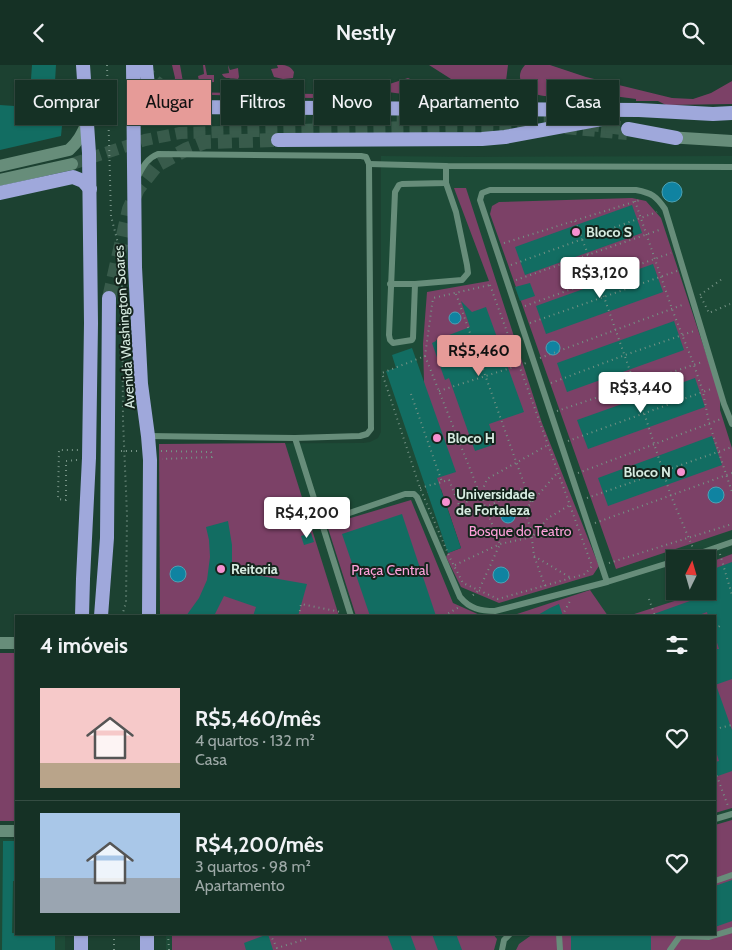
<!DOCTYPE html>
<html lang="pt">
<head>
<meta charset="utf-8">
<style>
  :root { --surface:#153125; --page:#1e392d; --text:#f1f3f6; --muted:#9da9a7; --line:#344c42; --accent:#e69b98 }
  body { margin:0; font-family:Cabin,sans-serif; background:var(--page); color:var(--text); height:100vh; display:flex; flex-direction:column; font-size:19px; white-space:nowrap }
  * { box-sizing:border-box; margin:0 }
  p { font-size:16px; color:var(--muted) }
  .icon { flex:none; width:28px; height:28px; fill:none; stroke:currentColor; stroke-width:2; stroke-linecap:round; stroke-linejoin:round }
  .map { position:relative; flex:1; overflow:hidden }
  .side { position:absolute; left:15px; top:550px; width:701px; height:320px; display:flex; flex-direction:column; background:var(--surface); border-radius:0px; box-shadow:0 1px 4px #0004,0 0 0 1px var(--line) }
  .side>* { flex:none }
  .banner { position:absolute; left:15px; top:15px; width:702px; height:45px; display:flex; gap:10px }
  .needle { width:32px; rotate:5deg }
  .buttons { position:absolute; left:666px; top:485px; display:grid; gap:10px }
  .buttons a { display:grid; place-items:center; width:50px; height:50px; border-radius:0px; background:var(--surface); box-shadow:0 1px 4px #0004,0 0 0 1px var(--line); font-size:25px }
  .price { position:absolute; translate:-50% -42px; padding:0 11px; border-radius:5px; background:#fff; color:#222; font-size:16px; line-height:32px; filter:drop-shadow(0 1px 2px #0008) }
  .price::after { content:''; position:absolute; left:50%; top:30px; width:15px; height:11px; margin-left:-8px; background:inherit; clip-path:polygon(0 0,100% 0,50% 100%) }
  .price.selected { background:var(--accent); color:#111 }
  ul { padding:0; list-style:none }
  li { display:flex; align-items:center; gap:15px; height:125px; padding:0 25px }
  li+li { border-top:1px solid var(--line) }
  li span { display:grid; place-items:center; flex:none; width:140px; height:100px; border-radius:0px; color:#555 }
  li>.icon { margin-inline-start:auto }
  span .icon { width:60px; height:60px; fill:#fffc; stroke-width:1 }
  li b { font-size:21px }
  h2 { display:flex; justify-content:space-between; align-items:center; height:60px; padding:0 25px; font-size:21px }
  .tag { padding:0 18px; border-radius:0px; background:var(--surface); box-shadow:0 1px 4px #0004,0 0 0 1px var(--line); font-size:18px; line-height:45px }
  .tag.selected { background:var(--accent); color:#111 }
  header { display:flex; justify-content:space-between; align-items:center; height:65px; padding:0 25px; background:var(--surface); font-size:22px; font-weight:600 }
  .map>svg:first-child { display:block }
  .built { fill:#1d4b37; fill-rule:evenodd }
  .green { fill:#7c4167 }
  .water { fill:#1083a1; stroke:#4ca2b4 }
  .building { fill:#126d62 }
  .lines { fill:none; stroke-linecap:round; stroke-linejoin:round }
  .secondary-tunnel { stroke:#385b4b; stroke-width:12; stroke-dasharray:12 6; stroke-linecap:butt }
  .trunk-tunnel { stroke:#385b4b; stroke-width:14; stroke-dasharray:14 7; stroke-linecap:butt }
  .path { stroke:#759285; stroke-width:2; stroke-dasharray:1 4; stroke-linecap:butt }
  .service { stroke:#678d7a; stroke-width:6 }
  .minor { stroke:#678d7a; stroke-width:12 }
  .secondary { stroke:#678d7a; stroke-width:12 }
  .trunk { stroke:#9fa8db; stroke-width:14 }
  .poi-dot { fill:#f690d0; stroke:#14241c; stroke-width:2 }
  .labels { text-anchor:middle; stroke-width:4; stroke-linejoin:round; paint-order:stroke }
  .poi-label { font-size:14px; font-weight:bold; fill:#d7ece1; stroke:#14241c; text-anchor:start }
  .street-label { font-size:14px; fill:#d7ece1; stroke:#14241c }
  .park-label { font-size:14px; fill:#ffa1db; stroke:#14241c }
</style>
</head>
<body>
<header><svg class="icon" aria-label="back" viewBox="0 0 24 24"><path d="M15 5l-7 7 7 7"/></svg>Nestly<svg class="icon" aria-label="search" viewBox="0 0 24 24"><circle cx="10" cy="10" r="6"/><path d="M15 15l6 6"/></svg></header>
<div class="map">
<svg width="732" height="885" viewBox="0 0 732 885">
  <rect width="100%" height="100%" fill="#1c4131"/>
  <g class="built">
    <path d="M381 91 472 92 732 91V885H166V869H715V551H160L159 379 363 378 370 377 378 373 381 367ZM675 494H708V526H675Z"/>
    <path d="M0 773 16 774V869H65V885H0Z"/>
  </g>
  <g class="green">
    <path d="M172 0H180L183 17 177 18V27L317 29 339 25 336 33C281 33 227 30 172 29L175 13Z"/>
    <path d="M203 0H205L207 10H214V17L203 18 199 16 198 11 204 9Z"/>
    <path d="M228 0 230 5 238 3 239 12 238 14C232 13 224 15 222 9L229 8Z"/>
    <path d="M277 0C285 0 290 0 294 7L293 13 283 14 274 12 271 4 278 3Z"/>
    <path d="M429 0H508L506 16 517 36 484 35Z"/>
    <path d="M525 0H550L586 12 672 33 693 34 711 28 732 16V39L666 40 658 36H636V34L598 29 571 17C567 20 560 28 555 30 538 36 508 18 525 0Z"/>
    <path d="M408 13 438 27 436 32 417 31 388 27 378 32 349 31 354 24H374Z"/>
    <path d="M454 123H466L542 358 599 501 593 510 499 538 461 522 446 492 448 488 461 483 441 424 427 428 423 279 427 227 489 216Z"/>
    <path d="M632 133 646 136 661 153 720 331V345L732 383V465L616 504 490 149 492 141 499 137Z"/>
    <path d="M285 378 339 551H160L159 379Z"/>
    <path d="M411 435 453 538 482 551H356L327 460Z"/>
    <path d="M732 489V743L715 748V551H628L693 530 692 526H708V498Z"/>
    <path d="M590 525 608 551H511Z"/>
    <rect x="0" y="588" width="16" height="168"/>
    <path d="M732 755V885H516L519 879 533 869H715V760Z"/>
    <path d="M172 869H493L497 874 494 885H172Z"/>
  </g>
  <g class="water">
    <circle cx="672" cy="127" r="10"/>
    <circle cx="455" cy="253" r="6"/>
    <circle cx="553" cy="283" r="7"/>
    <circle cx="716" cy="430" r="8"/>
    <circle cx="508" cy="451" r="7"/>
    <circle cx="178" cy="509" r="8"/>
    <circle cx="501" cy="510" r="8"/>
  </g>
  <g class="building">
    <path d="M32 0H56L53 50 63 51 61 71 0 85V40L29 42Z"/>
    <path d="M632 140 642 168 525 210 515 182Z"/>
    <path d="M653 199 663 227 546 269 536 241Z"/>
    <path d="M530 218 535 231 520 236 515 222Z"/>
    <path d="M461 236 472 247 486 242 524 347 489 359 496 379 475 386 449 313 445 315 432 278 436 276V275L470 262Z"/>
    <path d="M674 256 684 285 567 327 557 298Z"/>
    <path d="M412 283 456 407 437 413 461 483 448 488 386 306 396 303 392 290Z"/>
    <path d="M695 313 705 342 588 384 577 355Z"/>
    <path d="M712 371 722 400 608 441 598 413Z"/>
    <path d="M402 449 436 551H370L342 469Z"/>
    <path d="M228 456 232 480V506L307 519 298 551H253L256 542 224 531 214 551H186L199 533 207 515 210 492 209 475 206 462Z"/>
    <path d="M311 468 314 477 304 480 301 471Z"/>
    <path d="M732 497V614L715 620V584H719L715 571V551H708L707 547 696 551 651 550 701 532 700 526H708V506Z"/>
    <path d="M559 539 563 551H536L550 543Z"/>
    <path d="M715 620H716L732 665V706L715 712V697L719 696 715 683Z"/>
    <path d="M3 776H16V816H13L12 868 55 869V885H2Z"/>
    <path d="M732 815V856L715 862V821Z"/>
    <path d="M268 869 273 885H246L244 878Z"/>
    <path d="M387 869H410L416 885H393Z"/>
    <path d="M432 869H456L462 885H438Z"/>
    <rect x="571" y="869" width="80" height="16"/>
  </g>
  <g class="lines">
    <g class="secondary-tunnel">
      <path d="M565 63 627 69"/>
      <path d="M72 99 145 75 180 68 454 61 537 62"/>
    </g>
    <g class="trunk-tunnel">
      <path d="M141 1C155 21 180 37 204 40"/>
      <path d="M250 47 335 54H554L628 64"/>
      <path d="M109 233 129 144 138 124 157 100 187 84 205 77 278 75"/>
    </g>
    <g class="path">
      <path d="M107 0 111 151 122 194"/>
      <path d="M635 136 672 244 694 300 703 327 709 358 732 427"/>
      <path d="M575 156 598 215 635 320 671 431 693 483"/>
      <path d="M504 178 640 135"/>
      <path d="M511 200 657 147"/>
      <path d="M516 215 662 164"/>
      <path d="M490 220 592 501 585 509 498 534 463 518 450 493 420 423 382 308 425 291 433 233Z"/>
      <path d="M456 229 531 438"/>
      <path d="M700 230 722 214"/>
      <path d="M701 232 709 248 730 239"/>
      <path d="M525 241 671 188"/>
      <path d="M530 258 677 206"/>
      <path d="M425 291 500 479 479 525 472 531"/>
      <path d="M540 293 685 239"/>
      <path d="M551 318 625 290 694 266"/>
      <path d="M439 326 526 298"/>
      <path d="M411 329 442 417"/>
      <path d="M557 346 702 297"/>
      <path d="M568 376 711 324"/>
      <path d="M121 386H138"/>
      <path d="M161 386 211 387 212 392 162 394"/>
      <path d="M77 395 66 396V435L58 434 59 385H78"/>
      <path d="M578 408 721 354"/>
      <path d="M420 423 449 415 459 440 480 431 487 414 548 380"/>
      <path d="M587 433 732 382"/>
      <path d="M485 443 525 422"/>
      <path d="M595 458 732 408"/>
      <path d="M720 489 732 530"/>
      <path d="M534 491 571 513"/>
      <path d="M609 498 732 459"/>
      <path d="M455 500 500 479 532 472 548 453 570 440"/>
      <path d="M545 521 534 491 531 466 525 445 558 407"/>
      <path d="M649 534 655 551"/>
      <path d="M122 551 126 537 127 450 123 355 122 208"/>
      <path d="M299 551 301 539 341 547"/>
      <path d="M444 551 459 542"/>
      <path d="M562 551 570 536"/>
      <path d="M715 565 722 559"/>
      <path d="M715 664 732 660"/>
      <path d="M715 706 728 741"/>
      <path d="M168 869 169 885"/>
      <path d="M251 869V871L258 869"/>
      <path d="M270 869 277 883 309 873"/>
      <path d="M114 885V869"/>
    </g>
    <g class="service">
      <path d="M369 99 446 101 732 102"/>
      <path d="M137 113C143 102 146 94 158 89L361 91 366 92 369 99 371 364 367 369 360 371 295 373 148 371"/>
      <path d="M390 219H415L462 215 468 208 467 200 456 147 446 118"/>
      <path d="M415 219 413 273 412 275 393 278 390 275 389 270 395 127 399 120 402 119 446 118V101"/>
      <path d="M295 373 351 551"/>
      <path d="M323 457 405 429H414L417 432 460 532C470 544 481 546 495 546L607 517 675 496"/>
      <path d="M683 494 732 477"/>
      <path d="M607 517 480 135 482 128 490 125H636C652 128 656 131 665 144L724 339 732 359"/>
      <path d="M715 754 732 749"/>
      <path d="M715 816 732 810"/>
      <path d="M559 869 560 885"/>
      <path d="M502 885 504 875 510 869"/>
      <path d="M670 885 680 871 709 872 732 865"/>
    </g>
    <g class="minor">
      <path d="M0 578H16"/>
      <path d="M0 766H16"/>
    </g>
    <g class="secondary">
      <path d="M667 72 732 76"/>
      <path d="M0 101 69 85C78 77 82 69 87 58"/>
      <path d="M0 115 72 99"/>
    </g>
    <g class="trunk">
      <path d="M133 0 135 202 141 319 148 371 150 395 149 551"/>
      <path d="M146 0C148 20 146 33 168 42L639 45 713 49 732 48"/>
      <path d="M628 64 676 73"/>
      <path d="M278 75 482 74 505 72 612 52"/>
      <path d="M0 128 73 112 83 116 90 124"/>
      <path d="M82 551 83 514 89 393 91 258 89 88 83 0"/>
      <path d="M101 551 107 473 109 233"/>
      <path d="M81 885V869"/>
      <path d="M147 885V869"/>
    </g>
  </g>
  <g class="poi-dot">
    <circle cx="576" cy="167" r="5"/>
    <circle cx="437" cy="373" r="5"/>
    <circle cx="681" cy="407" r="5"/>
    <circle cx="446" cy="437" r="5"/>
    <circle cx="221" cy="504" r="5"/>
  </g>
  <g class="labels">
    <g class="poi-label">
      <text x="586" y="172">Bloco S</text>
      <text x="447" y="378">Bloco H</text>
      <text x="671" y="412" text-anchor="end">Bloco N</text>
      <text x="456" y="434">Universidade<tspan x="456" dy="16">de Fortaleza</tspan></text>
      <text x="231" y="509">Reitoria</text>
    </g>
    <g class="street-label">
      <text transform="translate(124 262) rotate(-94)" y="5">Avenida Washington Soares</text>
    </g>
    <g class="park-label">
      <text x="520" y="471">Bosque do Teatro</text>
      <text x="390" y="510">Praça Central</text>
    </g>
  </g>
</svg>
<div class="buttons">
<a><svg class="needle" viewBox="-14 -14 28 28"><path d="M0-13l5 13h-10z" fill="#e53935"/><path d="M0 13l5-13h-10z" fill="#9da9a7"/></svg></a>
</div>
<b class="price" style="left:600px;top:234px">R$3,120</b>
<b class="price selected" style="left:479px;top:312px">R$5,460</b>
<b class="price" style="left:641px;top:349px">R$3,440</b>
<b class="price" style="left:307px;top:474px">R$4,200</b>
<div class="banner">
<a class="tag">Comprar</a>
<a class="tag selected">Alugar</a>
<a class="tag">Filtros</a>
<a class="tag">Novo</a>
<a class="tag">Apartamento</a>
<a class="tag">Casa</a>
</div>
<section class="side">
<h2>4 imóveis<svg class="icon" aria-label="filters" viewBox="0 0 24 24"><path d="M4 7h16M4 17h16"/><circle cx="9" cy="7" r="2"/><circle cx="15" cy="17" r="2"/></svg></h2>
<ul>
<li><span style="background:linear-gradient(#f6c9c9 75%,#b9a48a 0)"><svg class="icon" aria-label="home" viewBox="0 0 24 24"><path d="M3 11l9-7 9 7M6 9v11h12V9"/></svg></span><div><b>R$5,460/mês</b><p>4 quartos · 132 m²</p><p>Casa</p></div><svg class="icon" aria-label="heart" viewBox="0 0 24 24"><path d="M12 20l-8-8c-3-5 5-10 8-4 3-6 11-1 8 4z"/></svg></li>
<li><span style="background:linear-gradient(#a9c7e8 65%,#9aa5b1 0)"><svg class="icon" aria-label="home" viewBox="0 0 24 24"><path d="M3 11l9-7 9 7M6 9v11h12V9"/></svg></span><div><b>R$4,200/mês</b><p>3 quartos · 98 m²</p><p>Apartamento</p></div><svg class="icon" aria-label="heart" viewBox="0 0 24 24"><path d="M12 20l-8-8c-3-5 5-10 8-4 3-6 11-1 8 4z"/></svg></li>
</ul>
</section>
</div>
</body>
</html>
